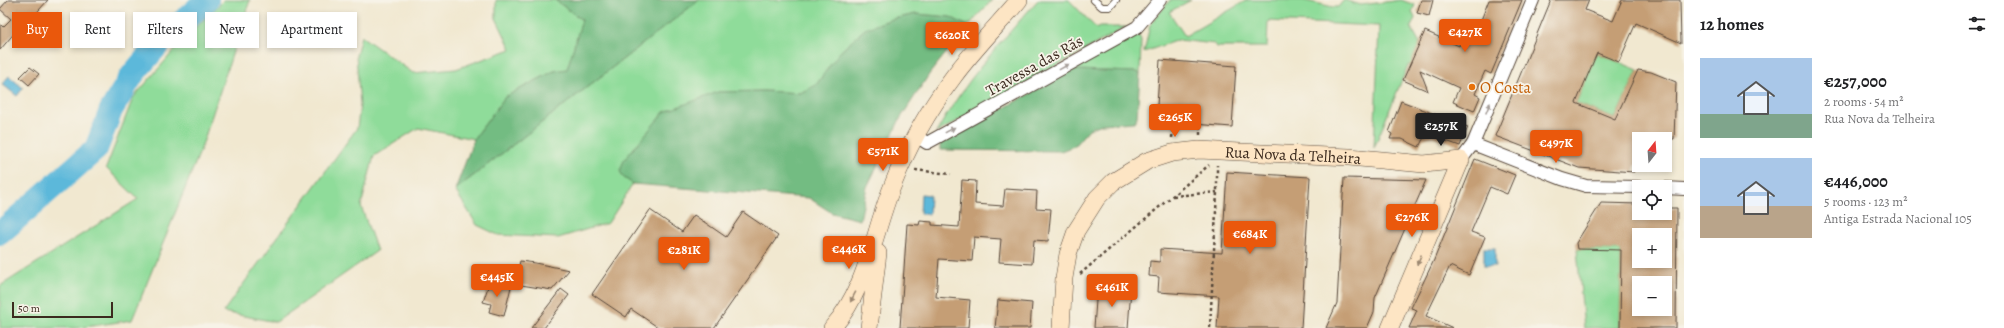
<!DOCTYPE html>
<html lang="en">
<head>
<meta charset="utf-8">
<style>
  :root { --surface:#fff; --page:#f2f2f2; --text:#202124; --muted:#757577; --accent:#ea580c }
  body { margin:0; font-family:Alegreya,serif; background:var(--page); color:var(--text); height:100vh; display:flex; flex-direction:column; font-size:15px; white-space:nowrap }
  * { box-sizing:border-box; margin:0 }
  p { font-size:13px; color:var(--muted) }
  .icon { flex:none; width:22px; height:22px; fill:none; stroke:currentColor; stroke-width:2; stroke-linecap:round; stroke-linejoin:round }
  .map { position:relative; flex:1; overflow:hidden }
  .drawer { display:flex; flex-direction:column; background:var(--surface); width:320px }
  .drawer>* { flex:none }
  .hud { position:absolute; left:12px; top:12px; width:380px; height:36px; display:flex; gap:8px }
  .needle { width:26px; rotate:17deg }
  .buttons { position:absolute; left:1632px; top:132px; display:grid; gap:8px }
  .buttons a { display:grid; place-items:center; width:40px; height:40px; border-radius:0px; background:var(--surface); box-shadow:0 2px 6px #0003; font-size:20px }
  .scale { position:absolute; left:12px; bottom:10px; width:101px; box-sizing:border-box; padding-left:4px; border:2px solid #3b2a1e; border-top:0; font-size:11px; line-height:14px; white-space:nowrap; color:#3b2a1e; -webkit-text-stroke:3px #f7f3e8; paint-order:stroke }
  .price { position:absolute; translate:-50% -34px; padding:0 9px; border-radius:4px; background:var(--accent); color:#fff; font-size:13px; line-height:26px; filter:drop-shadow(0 1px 2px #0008) }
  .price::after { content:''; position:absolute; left:50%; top:24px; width:12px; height:9px; margin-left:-6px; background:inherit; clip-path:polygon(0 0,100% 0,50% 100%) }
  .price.current { background:#222; color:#fff }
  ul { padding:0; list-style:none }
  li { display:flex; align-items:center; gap:12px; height:100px; padding:0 16px }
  li span { display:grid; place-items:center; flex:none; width:112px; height:80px; border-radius:0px; color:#555 }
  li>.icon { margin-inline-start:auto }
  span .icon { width:48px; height:48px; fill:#fffc; stroke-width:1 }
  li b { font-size:17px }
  h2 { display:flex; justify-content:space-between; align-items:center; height:48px; padding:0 16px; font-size:17px }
  .tag { padding:0 14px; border-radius:0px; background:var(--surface); box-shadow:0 2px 6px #0003; font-size:14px; line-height:36px }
  .tag.current { background:var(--accent); color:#fff }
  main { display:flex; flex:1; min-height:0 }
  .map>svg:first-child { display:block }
  .green { fill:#8fdc9a; stroke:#65835c }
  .forest { fill:#73bc82; stroke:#577350 }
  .water { fill:#5cb8da; stroke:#4c717c }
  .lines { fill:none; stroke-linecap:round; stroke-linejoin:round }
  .river { stroke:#5cb8da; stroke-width:24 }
  .building { fill:#c59e75; fill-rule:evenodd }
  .lane-casing { stroke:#564639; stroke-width:8 }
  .street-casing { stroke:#564639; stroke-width:14 }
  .secondary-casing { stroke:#564639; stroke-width:18 }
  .path { stroke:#564639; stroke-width:2.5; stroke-dasharray:3 3; stroke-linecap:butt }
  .lane { stroke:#fff; stroke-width:6 }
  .street { stroke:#fff; stroke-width:12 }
  .secondary { stroke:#fde5c4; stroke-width:17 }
  .oneway { fill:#a79f9a }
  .oneway2 { fill:#9c8871 }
  .food-dot { fill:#e8710a; stroke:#f7f3e8; stroke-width:1.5 }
  .labels { text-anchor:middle; stroke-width:3.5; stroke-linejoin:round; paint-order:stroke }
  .street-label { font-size:16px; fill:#3b2a1e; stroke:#f7f3e8 }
  .food-label { font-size:16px; fill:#c56008; stroke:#f7f3e8; text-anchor:start }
</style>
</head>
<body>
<main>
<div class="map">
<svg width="1684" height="328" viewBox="0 0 1684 328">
  <rect width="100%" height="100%" fill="#f7f3e8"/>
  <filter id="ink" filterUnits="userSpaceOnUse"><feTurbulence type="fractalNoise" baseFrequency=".025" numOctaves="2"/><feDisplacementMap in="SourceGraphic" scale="8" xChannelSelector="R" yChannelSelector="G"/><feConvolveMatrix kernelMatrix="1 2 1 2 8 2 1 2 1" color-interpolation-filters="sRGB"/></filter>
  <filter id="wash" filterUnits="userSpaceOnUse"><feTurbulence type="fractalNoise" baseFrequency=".012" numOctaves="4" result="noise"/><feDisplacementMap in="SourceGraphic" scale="16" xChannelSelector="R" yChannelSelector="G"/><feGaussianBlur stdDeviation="0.9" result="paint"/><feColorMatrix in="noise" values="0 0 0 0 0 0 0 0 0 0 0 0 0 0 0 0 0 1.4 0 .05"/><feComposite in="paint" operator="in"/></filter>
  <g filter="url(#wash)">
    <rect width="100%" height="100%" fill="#f1e8d0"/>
    <g class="green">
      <path d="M224 0H250L201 149 132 320 78 328H0V286L138 199 106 168 133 98 185 38Z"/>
      <path d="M496 0H555L582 20 567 70 554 71 505 97 474 139 418 128 374 156 361 206 377 251 276 322 223 312 357 128 360 105 356 55 361 36 413 73 456 69 511 49 496 18Z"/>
      <path d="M699 0H992L968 26 950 17 916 14 889 20 865 29 839 53 816 85 800 93 764 91 718 92 623 177 633 184 608 223 558 238 498 235 477 225 455 190Z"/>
      <path d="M1038 0H1069L1097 29 1098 27H1126L936 133C964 82 1000 43 1038 0Z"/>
      <path d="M1170 0H1191L1169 12 1185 36 1247 0H1302L1333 7H1338L1344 0 1361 5 1401 0 1415 5 1412 12 1415 18 1411 27 1420 43 1410 66 1408 65 1374 148 1379 26 1268 21 1267 47H1217L1215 44 1178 40 1144 52 1150 25Z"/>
      <path d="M1135 34 1139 36 1141 40 1140 74 1136 72 1073 70 1128 35Z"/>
      <path d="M1597 53 1638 70 1615 119 1576 103Z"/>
      <path d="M1577 249 1621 250 1620 328H1584Z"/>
    </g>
    <g class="forest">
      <path d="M555 0H699L455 190 474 139 505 97 554 71 567 69 582 20Z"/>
      <path d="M916 14 950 17 968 26 930 73 900 119 867 187 860 220 832 213 809 198 633 184 623 177 620 171 624 160 664 112 718 92 764 91 800 93 816 85 839 53 865 29 889 20Z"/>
      <path d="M1073 70 1136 72 1140 74 1137 117 1134 122 1102 124 1089 129 1074 146 1061 151 940 150V143Z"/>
    </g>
    <g class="water">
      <path d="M9 76 23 88 17 96 2 84Z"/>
      <path d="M921 194 930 195 929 214H920Z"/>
      <rect x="1484" y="248" width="11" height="18"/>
    </g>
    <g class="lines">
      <path class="river" d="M0 233 96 149 111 110 133 74 162 40 207 0"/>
    </g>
    <g id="blocks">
      <g class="building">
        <path d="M8 0H48L30 20 27 18 0 50V24L3 27 11 19 0 9Z"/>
        <path d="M1421 0H1433L1429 16 1417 13Z"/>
        <path d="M1489 0H1522L1491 74 1485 71 1475 94 1480 97 1474 111 1453 102 1459 88 1420 70 1428 91 1403 80 1425 31 1459 46 1470 21 1479 25Z"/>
        <path d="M1551 0H1589L1585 10 1613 21 1622 0H1680L1681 43 1636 23 1619 62 1597 53 1576 103 1615 119 1638 70 1651 72 1676 82 1674 139H1639V165H1635L1634 172 1579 168 1495 136Z"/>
        <path d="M1160 60 1236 66 1232 127 1156 121Z"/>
        <path d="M30 67 39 74 29 85 20 77Z"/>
        <path d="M1401 101 1468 127 1460 146 1432 136 1423 139 1419 147 1402 139H1390L1392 134 1389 132Z"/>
        <path d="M1475 159 1515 175 1507 194 1490 187 1471 232 1485 237 1469 275 1450 266 1426 316 1453 328H1409L1417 310 1411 308 1434 260Z"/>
        <path d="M1227 172 1310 177 1301 328H1217L1219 296 1158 292 1159 277 1149 276 1150 261 1160 262V249L1222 253Z"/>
        <path d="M1344 178 1426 180 1375 298 1374 312 1367 328H1326L1337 303Z"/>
        <path d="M962 180 976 181 975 204 1003 206 1005 189 1037 191 1036 208 1051 209 1048 241 1034 240 1032 264 999 262 1001 239 974 237 972 261 939 259 936 297 970 300 968 328H900L907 224 919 225 920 221 932 222V225L959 227Z"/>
        <path d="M1601 203 1639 204V213H1665V208H1677L1676 328H1620L1621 250 1577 249 1576 243ZM1639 235H1665V261H1639ZM1639 283H1665V309H1639Z"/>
        <path d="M650 210 682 232 694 215 726 237 743 212 778 236 714 328H659L631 309 626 317 592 294Z"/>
        <path d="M520 261 535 263 569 270 552 290 515 284Z"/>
        <path d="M490 281 511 287 504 316 489 312 491 304 483 302Z"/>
        <path d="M1097 287 1131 289 1128 328H1094Z"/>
        <path d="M561 289 569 295 544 328H531Z"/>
        <path d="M998 300 1032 303 1030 328H995Z"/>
      </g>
    </g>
  </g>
  <g filter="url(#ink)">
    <use href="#blocks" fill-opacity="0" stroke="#564639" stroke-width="1"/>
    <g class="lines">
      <g class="lane-casing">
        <path id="lane" d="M1094 0 1102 7H1110L1116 0"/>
      </g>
      <g class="street-casing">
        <g id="street">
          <path d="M916 136 927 143 1137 27 1160 0"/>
          <path d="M1473 144 1562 179 1586 186 1639 187"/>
          <path d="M1461 160 1473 144 1533 0"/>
          <path d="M1665 188 1684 189"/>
        </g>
      </g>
      <g class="secondary-casing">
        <g id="secondary">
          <path d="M832 328C867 289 873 234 892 187 907 148 929 109 954 76 974 49 998 25 1019 0"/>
          <path d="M869 328 878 253"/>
          <path id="s1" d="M1061 328 1064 278 1068 254 1076 231 1097 198 1113 182 1147 161 1172 153 1199 150 1349 157 1424 164 1461 160 1390 328"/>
        </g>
      </g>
      <g class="path">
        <path d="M1200 135V128"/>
        <path d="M1172 138 1173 125"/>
        <path d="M915 170 951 174"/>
        <path d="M1173 196 1217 192"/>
        <path d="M1080 274 1209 165"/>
        <path d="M1210 328 1217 192V165"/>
      </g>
      <use href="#lane" class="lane"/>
      <use href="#street" class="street"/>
      <use href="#secondary" class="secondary"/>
    </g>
    <defs><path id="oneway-solid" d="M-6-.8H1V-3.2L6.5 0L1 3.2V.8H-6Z"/></defs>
    <g class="oneway">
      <use href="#oneway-solid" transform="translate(1064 67) rotate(-29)"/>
      <use href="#oneway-solid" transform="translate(1488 108) rotate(-68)"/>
      <use href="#oneway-solid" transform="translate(950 130) rotate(-29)"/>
    </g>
    <g class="oneway2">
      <use href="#oneway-solid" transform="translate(1419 260) rotate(113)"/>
      <use href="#oneway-solid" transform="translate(853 297) rotate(118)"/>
    </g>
  </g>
  <circle class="food-dot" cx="1472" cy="87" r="4"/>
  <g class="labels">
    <g class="street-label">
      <text transform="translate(1034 65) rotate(-29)" y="6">Travessa das Rãs</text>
      <text dy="6" stroke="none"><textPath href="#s1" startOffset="348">Rua Nova da Telheira</textPath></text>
    </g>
    <g class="food-label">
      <text x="1480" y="93">O Costa</text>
    </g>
  </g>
</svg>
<div class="buttons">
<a><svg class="needle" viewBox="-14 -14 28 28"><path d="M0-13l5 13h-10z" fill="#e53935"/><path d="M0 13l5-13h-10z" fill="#757577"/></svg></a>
<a><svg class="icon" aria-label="locate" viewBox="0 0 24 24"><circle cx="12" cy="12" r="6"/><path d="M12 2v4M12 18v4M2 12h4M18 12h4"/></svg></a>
<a>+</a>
<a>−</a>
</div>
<div class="scale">50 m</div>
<b class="price" style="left:1465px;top:53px">€427K</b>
<b class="price" style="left:952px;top:56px">€620K</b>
<b class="price" style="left:1175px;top:138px">€265K</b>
<b class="price current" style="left:1441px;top:147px">€257K</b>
<b class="price" style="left:1556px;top:164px">€497K</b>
<b class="price" style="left:883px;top:172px">€571K</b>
<b class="price" style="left:1412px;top:238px">€276K</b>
<b class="price" style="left:1250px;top:255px">€684K</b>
<b class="price" style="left:849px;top:270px">€446K</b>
<b class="price" style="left:684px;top:271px">€281K</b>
<b class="price" style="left:497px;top:298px">€445K</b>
<b class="price" style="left:1112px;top:308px">€461K</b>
<div class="hud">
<a class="tag current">Buy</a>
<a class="tag">Rent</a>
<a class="tag">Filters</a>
<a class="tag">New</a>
<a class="tag">Apartment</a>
</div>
</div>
<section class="drawer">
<h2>12 homes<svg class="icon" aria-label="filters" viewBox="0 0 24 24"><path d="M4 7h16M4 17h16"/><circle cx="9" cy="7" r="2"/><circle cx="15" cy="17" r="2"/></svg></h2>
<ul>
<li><span style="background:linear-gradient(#a9c7e8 70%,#7fa58c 0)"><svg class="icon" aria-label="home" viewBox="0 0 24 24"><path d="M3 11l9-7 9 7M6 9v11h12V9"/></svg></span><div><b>€257,000</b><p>2 rooms · 54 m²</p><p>Rua Nova da Telheira</p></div></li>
<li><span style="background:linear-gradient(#a9c7e8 60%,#b9a48a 0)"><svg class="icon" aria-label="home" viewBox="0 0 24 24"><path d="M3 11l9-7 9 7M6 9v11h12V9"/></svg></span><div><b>€446,000</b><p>5 rooms · 123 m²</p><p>Antiga Estrada Nacional 105</p></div></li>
</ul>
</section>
</main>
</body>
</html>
